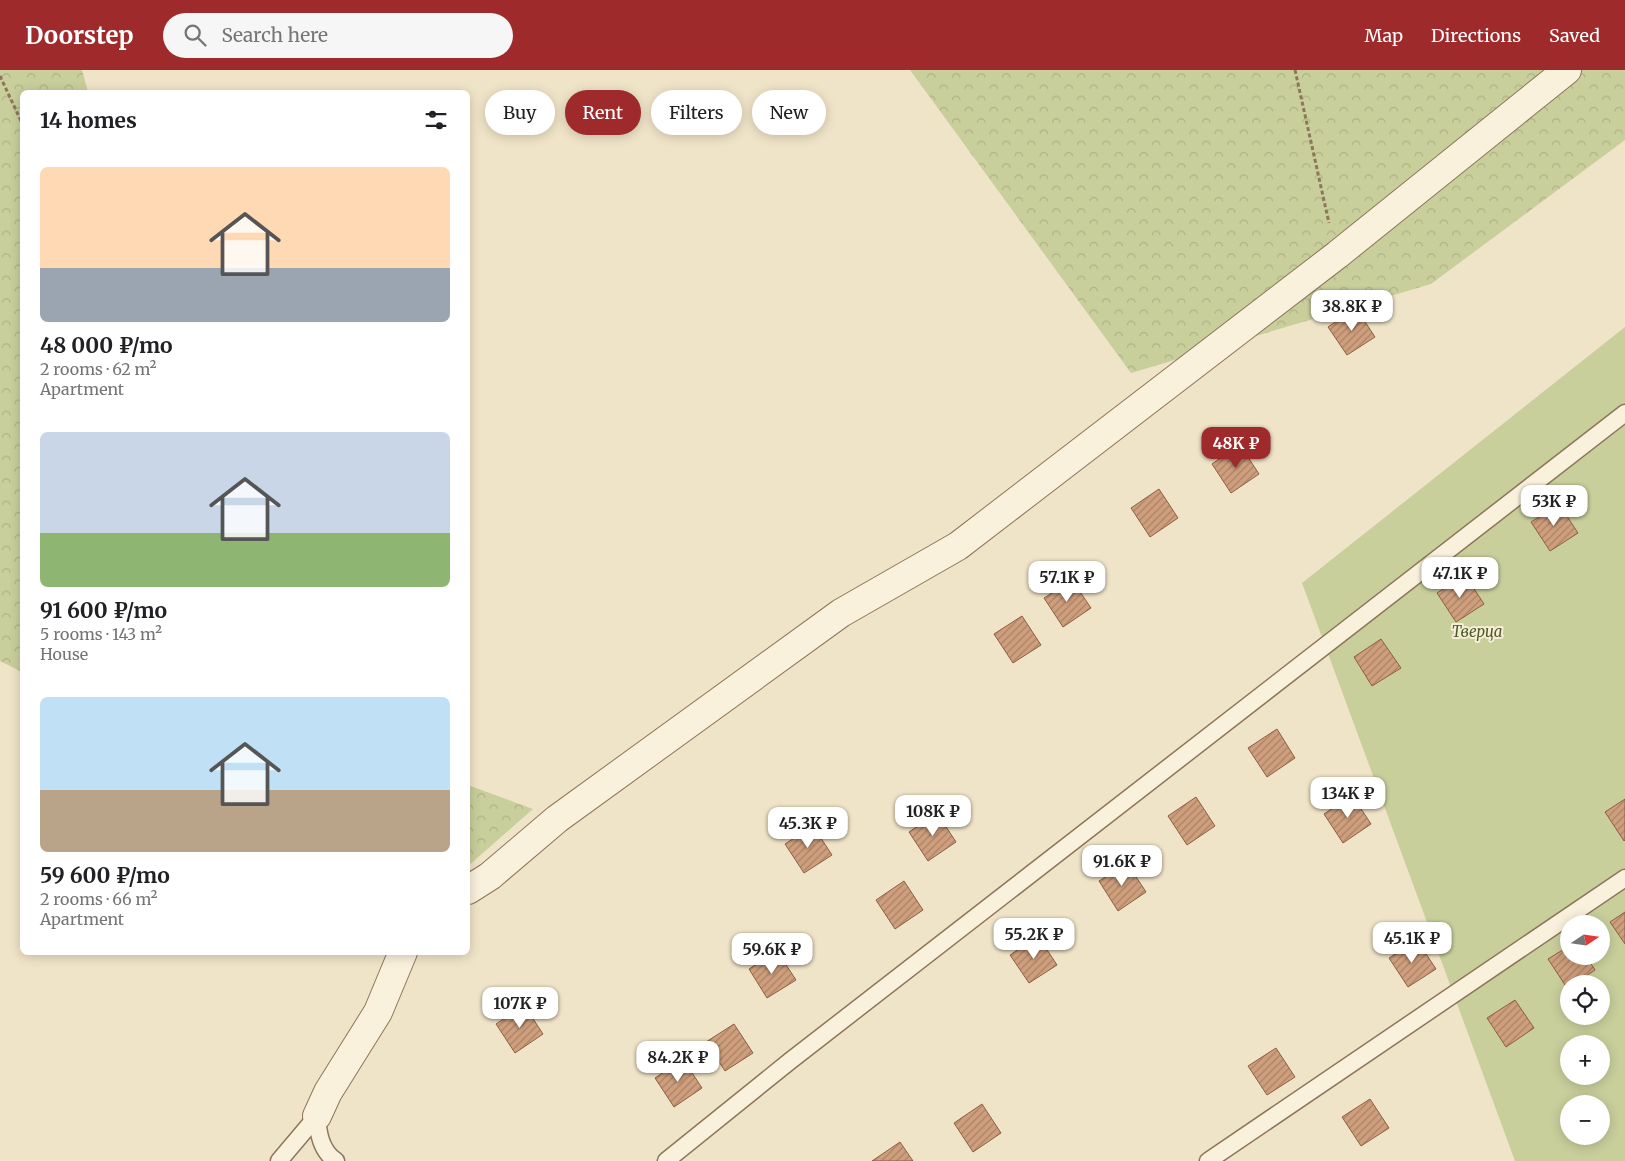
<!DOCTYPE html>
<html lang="en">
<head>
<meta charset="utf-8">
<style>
  :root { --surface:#fff; --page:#f6f6f6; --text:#202124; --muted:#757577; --accent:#9e2a2b }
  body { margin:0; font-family:Merriweather,serif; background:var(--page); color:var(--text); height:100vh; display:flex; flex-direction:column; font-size:19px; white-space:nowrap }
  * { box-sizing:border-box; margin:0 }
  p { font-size:16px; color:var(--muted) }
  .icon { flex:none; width:28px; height:28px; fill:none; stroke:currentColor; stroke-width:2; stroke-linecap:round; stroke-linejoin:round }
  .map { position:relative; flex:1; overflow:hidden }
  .drawer { position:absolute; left:20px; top:20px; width:450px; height:865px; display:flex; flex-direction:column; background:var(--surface); border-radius:8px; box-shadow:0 2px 12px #0003 }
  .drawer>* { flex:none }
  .guide { position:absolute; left:485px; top:20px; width:475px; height:45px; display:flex; gap:10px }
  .needle { width:32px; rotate:77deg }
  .fabs { position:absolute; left:1560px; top:845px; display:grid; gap:10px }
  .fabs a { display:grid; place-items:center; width:50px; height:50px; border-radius:50%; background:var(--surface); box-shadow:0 2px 12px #0003; font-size:25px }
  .price { position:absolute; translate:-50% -42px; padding:0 11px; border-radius:10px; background:#fff; color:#222; font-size:16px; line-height:32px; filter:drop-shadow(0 1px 2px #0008) }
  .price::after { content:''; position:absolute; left:50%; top:30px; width:15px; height:11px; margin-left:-8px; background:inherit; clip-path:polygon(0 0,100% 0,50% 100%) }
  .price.current { background:var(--accent); color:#fff }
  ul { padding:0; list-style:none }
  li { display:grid; align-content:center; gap:10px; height:265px; padding:0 20px }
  li span { display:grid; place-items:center; height:155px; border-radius:8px; color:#555 }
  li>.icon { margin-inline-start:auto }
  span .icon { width:90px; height:90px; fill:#fffc; stroke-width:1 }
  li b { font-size:21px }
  h2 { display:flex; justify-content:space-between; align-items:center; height:60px; padding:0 20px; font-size:21px }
  .pill { padding:0 18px; border-radius:22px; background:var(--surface); box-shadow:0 2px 12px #0003; font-size:18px; line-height:45px }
  .pill.current { background:var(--accent); color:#fff }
  header { display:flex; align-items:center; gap:30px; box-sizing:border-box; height:70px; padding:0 25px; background:var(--accent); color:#fff }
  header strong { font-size:24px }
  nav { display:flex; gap:28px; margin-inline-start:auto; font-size:18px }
  .search { width:350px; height:45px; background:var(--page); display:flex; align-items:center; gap:12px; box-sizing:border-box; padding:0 18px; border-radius:28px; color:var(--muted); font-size:19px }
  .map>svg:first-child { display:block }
  .green { fill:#c9cf9b; fill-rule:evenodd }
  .forest { fill:url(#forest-crowns) }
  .building { fill:url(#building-hatch); stroke:#8d5f41 }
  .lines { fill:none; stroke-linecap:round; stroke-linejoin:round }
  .lane-casing { stroke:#8d765c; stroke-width:19 }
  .street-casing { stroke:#8d765c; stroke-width:30 }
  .path { stroke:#8d765c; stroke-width:3; stroke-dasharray:4 2.5; stroke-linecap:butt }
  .lane { stroke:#faf1dc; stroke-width:16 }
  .street { stroke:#faf1dc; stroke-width:28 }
  .labels { text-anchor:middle; stroke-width:4; stroke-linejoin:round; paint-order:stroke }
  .park-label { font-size:15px; font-style:italic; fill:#4d5a26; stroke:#f7eed8 }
</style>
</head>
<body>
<header>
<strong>Doorstep</strong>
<div class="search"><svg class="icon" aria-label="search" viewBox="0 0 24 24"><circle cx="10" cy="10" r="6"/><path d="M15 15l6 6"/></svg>Search here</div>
<nav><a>Map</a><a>Directions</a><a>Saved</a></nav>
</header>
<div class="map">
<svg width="1625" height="1091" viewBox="0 0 1625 1091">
  <defs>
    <pattern id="forest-crowns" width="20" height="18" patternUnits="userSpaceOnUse" patternTransform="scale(1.25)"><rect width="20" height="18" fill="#c9cf9b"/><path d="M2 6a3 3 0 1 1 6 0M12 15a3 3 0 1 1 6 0" fill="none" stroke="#aeb285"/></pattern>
    <pattern id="building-hatch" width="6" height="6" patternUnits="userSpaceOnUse" patternTransform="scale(1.25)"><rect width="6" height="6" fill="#cf9f7d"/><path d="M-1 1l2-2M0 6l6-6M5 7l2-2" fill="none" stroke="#a98266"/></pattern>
  </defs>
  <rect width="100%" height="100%" fill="#f0e4c8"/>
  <path class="green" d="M1625 257V1091H1515L1302 513ZM1569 854H1601V886H1569ZM1569 914H1601V946H1569ZM1569 974H1601V1006H1569ZM1569 1034H1601V1066H1569Z"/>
  <g class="forest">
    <path d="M0 0H82L88 22H22V602L0 591Z"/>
    <path d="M910 0H1625V70L1431 214 1131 303Z"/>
    <path d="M468 715 533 739 468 796Z"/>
  </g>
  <g class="building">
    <path d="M1356 238 1375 267 1347 285 1328 257Z"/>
    <path d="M1240 375 1259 404 1231 423 1212 394Z"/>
    <path d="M1159 419 1178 448 1150 467 1131 438Z"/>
    <path d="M1559 434 1578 463 1550 481 1531 452Z"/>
    <path d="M1465 505 1484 534 1456 552 1437 523Z"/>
    <path d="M1072 510 1091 538 1063 557 1044 528Z"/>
    <path d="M1022 546 1041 575 1013 593 994 564Z"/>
    <path d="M1381 569 1401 598 1372 616 1354 587Z"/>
    <path d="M1277 659 1295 688 1267 707 1248 678Z"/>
    <path d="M1352 725 1371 754 1343 773 1324 744Z"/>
    <path d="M1196 727 1215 756 1187 775 1168 746Z"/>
    <path d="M1625 729V770L1624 771 1605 742Z"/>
    <path d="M937 743 956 772 928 791 909 762Z"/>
    <path d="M813 756 832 785 804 803 785 774Z"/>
    <path d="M1127 793 1146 822 1118 841 1099 811Z"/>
    <path d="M904 811 923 840 895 859 876 830Z"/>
    <path d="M1625 842V874L1610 852Z"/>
    <path d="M1038 866 1057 895 1029 913 1010 885Z"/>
    <path d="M1417 870 1436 899 1408 917 1389 888Z"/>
    <path d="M1569 876V886H1586L1595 900 1574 914H1569L1567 918 1548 889Z"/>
    <path d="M777 881 796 910 767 928 749 899Z"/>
    <path d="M1515 930 1534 958 1506 977 1487 948Z"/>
    <path d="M524 935 543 964 515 983 496 954Z"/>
    <path d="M734 954 753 983 725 1001 706 972Z"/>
    <path d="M1276 978 1295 1007 1267 1025 1248 996Z"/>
    <path d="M683 989 702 1018 674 1037 655 1008Z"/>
    <path d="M1370 1029 1389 1058 1361 1076 1342 1047Z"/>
    <path d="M982 1034 1001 1063 973 1082 954 1053Z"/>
    <path d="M900 1072 913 1091H872Z"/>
  </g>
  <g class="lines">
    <g class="lane-casing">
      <g id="lane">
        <path d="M317 1046C318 1063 321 1081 336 1091"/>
        <path d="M279 1091 317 1046"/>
        <path d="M666 1091 790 991 1625 343"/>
        <path d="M1208 1091 1625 808"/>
      </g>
    </g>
    <g class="street-casing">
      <g id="street">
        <path d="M468 820 490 806 557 749 841 543 958 476 1337 185 1567 0"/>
        <path d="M317 1046 328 1022 378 942 403 882"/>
      </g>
    </g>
    <g class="path">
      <path d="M1295 0 1329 153"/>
      <path d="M0 6 22 53"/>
    </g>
    <use href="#lane" class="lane"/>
    <use href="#street" class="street"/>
  </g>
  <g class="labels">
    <g class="park-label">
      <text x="1477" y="567">Тверца</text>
    </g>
  </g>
</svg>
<div class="fabs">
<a><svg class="needle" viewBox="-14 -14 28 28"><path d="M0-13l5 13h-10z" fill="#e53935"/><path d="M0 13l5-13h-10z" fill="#757577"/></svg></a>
<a><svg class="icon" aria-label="locate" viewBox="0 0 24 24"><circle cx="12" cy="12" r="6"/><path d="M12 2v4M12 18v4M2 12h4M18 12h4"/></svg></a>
<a>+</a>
<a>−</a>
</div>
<b class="price" style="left:1352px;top:262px">38.8K ₽</b>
<b class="price current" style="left:1236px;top:399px">48K ₽</b>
<b class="price" style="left:1554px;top:457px">53K ₽</b>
<b class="price" style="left:1460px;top:529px">47.1K ₽</b>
<b class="price" style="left:1067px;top:533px">57.1K ₽</b>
<b class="price" style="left:1348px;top:749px">134K ₽</b>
<b class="price" style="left:933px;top:767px">108K ₽</b>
<b class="price" style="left:808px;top:779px">45.3K ₽</b>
<b class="price" style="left:1122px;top:817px">91.6K ₽</b>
<b class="price" style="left:1034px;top:890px">55.2K ₽</b>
<b class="price" style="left:1412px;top:894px">45.1K ₽</b>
<b class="price" style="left:772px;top:905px">59.6K ₽</b>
<b class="price" style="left:520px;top:959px">107K ₽</b>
<b class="price" style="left:678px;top:1013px">84.2K ₽</b>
<div class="guide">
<a class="pill">Buy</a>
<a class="pill current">Rent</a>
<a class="pill">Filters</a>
<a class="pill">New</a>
</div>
<section class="drawer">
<h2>14 homes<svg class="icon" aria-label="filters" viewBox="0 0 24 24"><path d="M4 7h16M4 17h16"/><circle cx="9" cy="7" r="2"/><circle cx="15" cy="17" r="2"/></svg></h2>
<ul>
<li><span style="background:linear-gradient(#ffd9b3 65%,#9aa5b1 0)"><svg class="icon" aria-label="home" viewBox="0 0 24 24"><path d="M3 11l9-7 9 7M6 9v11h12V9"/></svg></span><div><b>48 000 ₽/mo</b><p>2 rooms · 62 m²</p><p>Apartment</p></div></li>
<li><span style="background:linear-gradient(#c9d6e8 65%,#8fb573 0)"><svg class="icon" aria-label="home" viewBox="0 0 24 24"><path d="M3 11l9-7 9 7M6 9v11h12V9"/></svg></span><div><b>91 600 ₽/mo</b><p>5 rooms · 143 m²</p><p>House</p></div></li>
<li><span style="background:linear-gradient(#bfe0f5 60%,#b9a48a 0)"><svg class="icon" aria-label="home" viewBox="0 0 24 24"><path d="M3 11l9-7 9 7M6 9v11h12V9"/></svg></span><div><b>59 600 ₽/mo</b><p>2 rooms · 66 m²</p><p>Apartment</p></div></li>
</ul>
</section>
</div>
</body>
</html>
